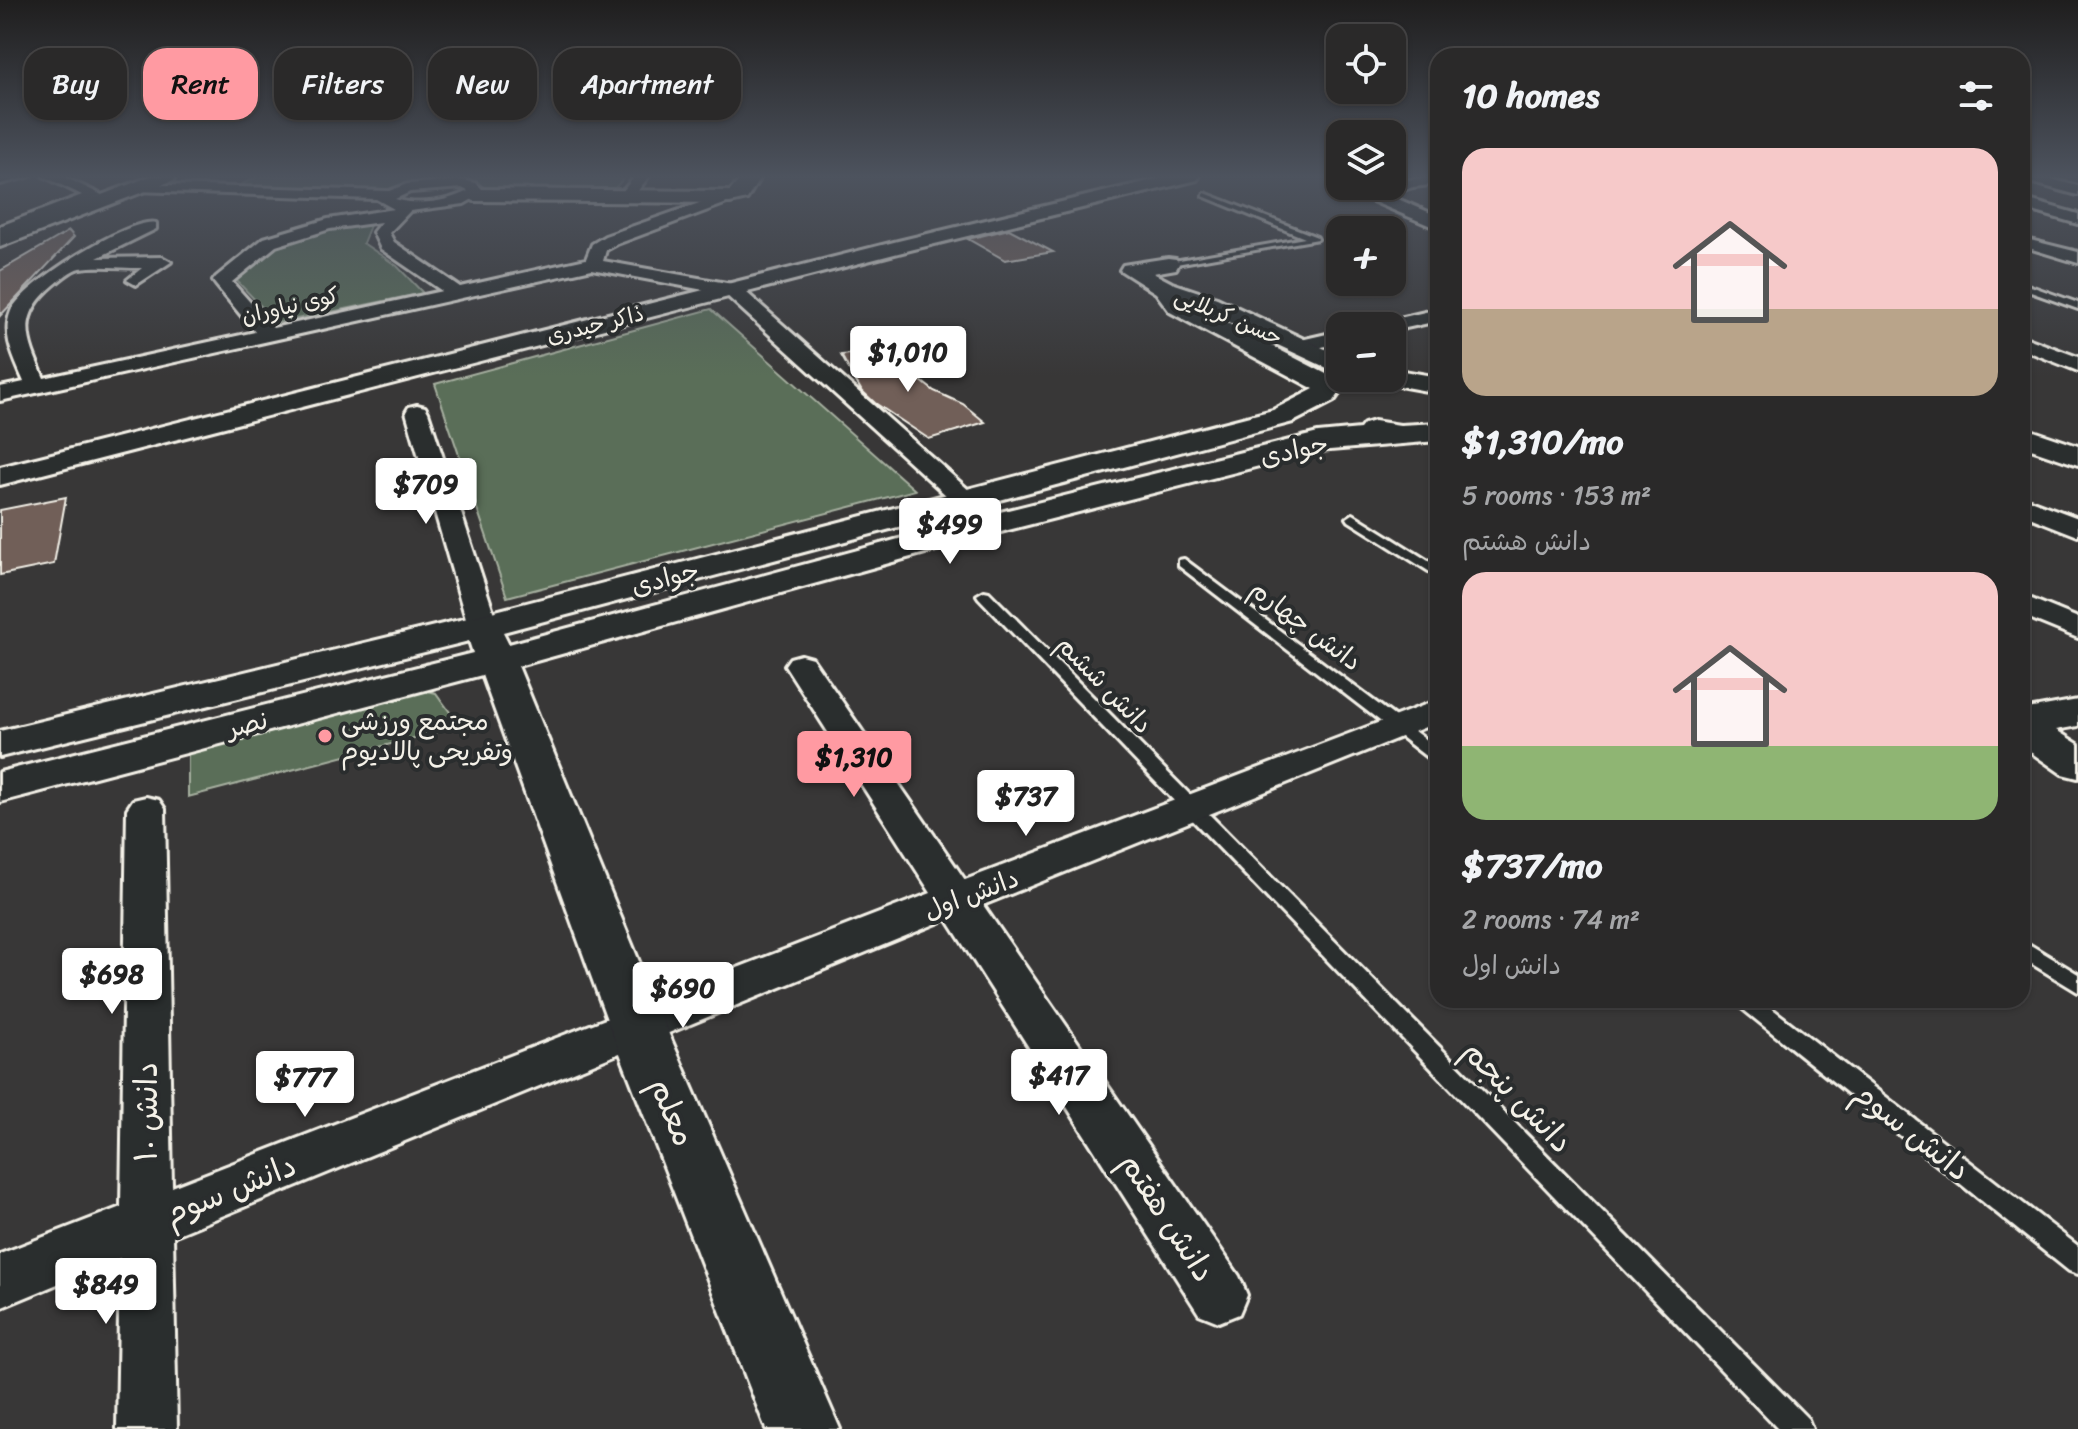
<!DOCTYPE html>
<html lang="en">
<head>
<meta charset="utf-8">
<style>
  :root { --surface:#2a2929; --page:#323131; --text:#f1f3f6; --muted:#a5a6a8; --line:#464546; --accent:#ff9aa2 }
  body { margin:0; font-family:Sriracha,"Playpen Sans Arabic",sans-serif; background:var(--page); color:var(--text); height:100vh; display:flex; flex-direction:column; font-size:30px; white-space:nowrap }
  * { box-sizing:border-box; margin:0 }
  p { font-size:26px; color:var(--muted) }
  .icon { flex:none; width:44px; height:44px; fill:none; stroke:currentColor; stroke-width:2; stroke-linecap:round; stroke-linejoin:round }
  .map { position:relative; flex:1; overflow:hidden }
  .side { position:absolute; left:1430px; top:48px; width:600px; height:960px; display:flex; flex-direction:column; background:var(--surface); border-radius:24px; box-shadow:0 2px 6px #0004,0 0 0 2px var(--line) }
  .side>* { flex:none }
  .top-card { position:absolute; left:24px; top:48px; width:760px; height:72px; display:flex; gap:16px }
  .fabs { position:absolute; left:1326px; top:24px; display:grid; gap:16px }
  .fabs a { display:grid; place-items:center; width:80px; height:80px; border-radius:16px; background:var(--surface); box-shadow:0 2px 6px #0004,0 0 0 2px var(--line); font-size:40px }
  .price { position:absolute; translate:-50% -68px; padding:0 18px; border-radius:8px; background:#fff; color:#222; font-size:26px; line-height:52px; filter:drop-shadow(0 2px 4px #0008) }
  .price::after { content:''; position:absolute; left:50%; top:48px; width:24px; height:18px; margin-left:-12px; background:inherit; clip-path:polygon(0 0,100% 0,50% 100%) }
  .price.active { background:var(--accent); color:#111 }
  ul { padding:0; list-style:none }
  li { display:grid; align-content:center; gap:16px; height:424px; padding:0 32px }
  li span { display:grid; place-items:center; height:248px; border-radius:24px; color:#555 }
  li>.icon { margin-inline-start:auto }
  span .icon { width:144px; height:144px; fill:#fffc; stroke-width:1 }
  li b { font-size:34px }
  h2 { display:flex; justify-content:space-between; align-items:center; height:96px; padding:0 32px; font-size:34px }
  .pill { padding:0 28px; border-radius:24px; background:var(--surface); box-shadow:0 2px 6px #0004,0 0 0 2px var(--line); font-size:28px; line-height:72px }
  .pill.active { background:var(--accent); color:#111 }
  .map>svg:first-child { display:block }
  .green { fill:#5a6e59; stroke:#a7b0a0; stroke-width:2 }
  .building { fill:#715f59; stroke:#f4f1e8; stroke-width:2 }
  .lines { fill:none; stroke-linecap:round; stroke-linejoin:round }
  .service-casing { stroke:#f4f1e8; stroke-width:6 }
  .minor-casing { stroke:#f4f1e8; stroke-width:6 }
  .tertiary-casing { stroke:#f4f1e8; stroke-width:6 }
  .secondary-casing { stroke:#f4f1e8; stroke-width:6 }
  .service { fill:#2a2d2e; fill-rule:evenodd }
  .minor { fill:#2a2d2e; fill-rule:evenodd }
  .tertiary { fill:#2a2d2e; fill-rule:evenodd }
  .secondary { fill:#2a2d2e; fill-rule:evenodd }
  .poi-dot { fill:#ff9aa2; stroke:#2a2d2e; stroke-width:3 }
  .labels { text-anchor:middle; stroke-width:8; stroke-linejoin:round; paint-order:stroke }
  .far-street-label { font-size:22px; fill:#f4f1e8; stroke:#2a2d2e }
  .street-label { font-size:26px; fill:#f4f1e8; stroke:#2a2d2e }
  .poi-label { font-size:26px; fill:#f4f1e8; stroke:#2a2d2e; text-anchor:start }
  .near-street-label { font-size:32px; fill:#f4f1e8; stroke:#2a2d2e }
</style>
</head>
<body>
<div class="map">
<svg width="2078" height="1429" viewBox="0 0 2078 1429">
  <rect width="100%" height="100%" fill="#383737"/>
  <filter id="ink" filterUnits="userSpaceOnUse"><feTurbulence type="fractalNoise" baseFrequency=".0125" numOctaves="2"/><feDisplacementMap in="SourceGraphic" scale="16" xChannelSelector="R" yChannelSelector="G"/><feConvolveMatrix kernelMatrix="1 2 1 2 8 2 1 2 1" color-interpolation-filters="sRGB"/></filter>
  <g filter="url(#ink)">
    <g class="green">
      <path d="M259 176H434C394 202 290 187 240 185Z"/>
      <path d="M471 176H626L615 188 490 189 466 180Z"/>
      <path d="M371 223 363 243 397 266 423 293 277 323 236 280 280 243 330 228Z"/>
      <path d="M711 309 915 490 507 597 435 384Z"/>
      <path d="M424 690 436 693 460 726 188 797V747L399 692Z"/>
    </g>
    <g class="building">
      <path d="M1009 229 1053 252 1005 260 968 239Z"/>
      <path d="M69 231 74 237 0 316V271Z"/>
      <path d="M892 350 913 364 920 380 934 391 963 404 985 422 929 439 875 403 861 390 841 355Z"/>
      <path d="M66 497 54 564 0 575V510Z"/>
    </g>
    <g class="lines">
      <g class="service-casing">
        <g id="service">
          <path d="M1205 193 1317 237 1318 239 1165 266 1168 262 1305 238 1203 196Z"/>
          <path d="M2022 283 2078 303V309L2022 289Z"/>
          <path d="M1353 514 1438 567V577L1349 521 1347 518Z"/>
          <path d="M1184 559 1438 749V762L1432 761 1179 566V560Z"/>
          <path d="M984 591 989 592 1808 1419 1812 1429H1778L979 598 977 595Z"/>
          <path d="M2022 940 2078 974V992L2022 958Z"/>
          <path d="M1736 1000H1761L2078 1246V1274L2069 1271 1739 1006Z"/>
        </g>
      </g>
      <g class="minor-casing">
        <g id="minor">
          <path d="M0 176H31L0 184Z"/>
          <path d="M43 176H62L102 195 0 237V226L82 195Z"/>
          <path d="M635 176H649L631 200H621L618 197Z"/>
          <path d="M1438 176V184L1413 187 1391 194 1384 190 1406 180Z"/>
          <path d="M2022 176H2039L2078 186V195L2022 180Z"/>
          <path d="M462 180 476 183 485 192 464 204 410 211 389 233 394 242 460 287 586 259 592 244 605 236 725 194H735V200L617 244 606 250 603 261 738 285 980 500 976 506H958L725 294 592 269 0 401V387L24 382C15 360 1 335 11 311 23 284 129 217 156 223V229L97 258 162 257 171 262 136 285 127 280 142 268C122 268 99 265 80 268 72 269 60 280 54 285 17 316 26 338 44 378L255 332 216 285 213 281 216 277 264 238 328 219 394 209 376 199 136 191 129 187 131 184 389 191 407 184ZM462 188 468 191C447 202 418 206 395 199L410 192ZM381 222 373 232 381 249 442 291 273 328 232 282 276 246 330 229Z"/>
          <path d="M2022 198 2078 214V224L2022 208Z"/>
          <path d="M2022 238 2078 252V263L2022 246Z"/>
          <path d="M1438 309V321L1392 331V326H1379L1382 322Z"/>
          <path d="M1340 331V343L1299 352 1289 346 1292 342Z"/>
          <path d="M2022 336 2078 357V371L2022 349Z"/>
          <path d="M417 405 425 407 428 412 498 626 494 633 483 635 472 633 468 626 406 412 409 407Z"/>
          <path d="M2022 497 2078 518V536L2022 514Z"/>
          <path d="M2022 595 2078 618V638L2022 615Z"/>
          <path d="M801 655 812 658 965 880 1438 700V722L983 905 1239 1276 1247 1295 1239 1314 1219 1322 1199 1314 947 919 173 1236 177 1429H117L120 1258 0 1308V1254L121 1207 127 809 133 800 146 797 159 800 165 809 172 1187 931 893 785 665 790 658Z"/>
        </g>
      </g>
      <g class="tertiary-casing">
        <g id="tertiary">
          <path d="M1170 176H1200L1197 180 910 250 0 485V467L898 241Z"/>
          <path d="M1343 186H1367L1438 216V229L1346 190Z"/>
          <path d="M1168 258 1176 259 1179 264 1176 269 1153 273 1172 283 1217 298 1340 356V374L1192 305 1340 381 1344 387 1334 401 1293 422 503 632 509 644 984 516 1318 433 1360 429 1364 424 1374 421 1400 425 1438 423V441L1318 451 1008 530 518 666 665 1025 840 1429H766L609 1025 482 675 0 802V772L473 653 469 641 0 757V731L476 616 1273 410 1314 389 1170 312 1156 293 1120 270 1123 265Z"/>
          <path d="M1392 369 1438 377V393L1383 383 1379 378H1392Z"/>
          <path d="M2022 427 2078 446V465L2022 446Z"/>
          <path d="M2078 700V726L2056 730 2078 744V778L2062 774 2022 746V710Z"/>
        </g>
      </g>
      <g class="secondary-casing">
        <g id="secondary">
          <path d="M151 176H176L174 180 0 247V234Z"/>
          <path d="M743 176H761L747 199 730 203 474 201 464 195 474 189 730 191Z"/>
        </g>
      </g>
      <use href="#service" class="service"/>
      <use href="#minor" class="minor"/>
      <use href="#tertiary" class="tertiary"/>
      <use href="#secondary" class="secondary"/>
    </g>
  </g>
  <linearGradient id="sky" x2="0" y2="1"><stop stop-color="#1f1e1e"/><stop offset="0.47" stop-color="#4d535e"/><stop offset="1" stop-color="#4d535e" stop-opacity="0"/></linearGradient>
  <rect width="2078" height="376" fill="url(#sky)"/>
  <circle class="poi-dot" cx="325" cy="736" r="8"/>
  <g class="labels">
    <g class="far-street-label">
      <text transform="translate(290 305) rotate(-13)" y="8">کوی نیاوران</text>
      <text transform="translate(1229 316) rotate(23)" y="8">حسن کربلایی</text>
      <text transform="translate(595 324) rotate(-14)" y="8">ذاکر حیدری</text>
    </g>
    <g class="street-label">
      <text transform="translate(1294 450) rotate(-12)" y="9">جوادی</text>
      <text transform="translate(665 578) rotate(-15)" y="9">جوادی</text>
      <text transform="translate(1306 625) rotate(37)" y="9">دانش چهارم</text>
      <text transform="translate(1105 684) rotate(46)" y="9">دانش ششم</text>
      <text transform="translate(247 724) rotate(-14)" y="9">نصر</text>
      <text transform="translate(971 894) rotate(-21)" y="9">دانش اول</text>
    </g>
    <g class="poi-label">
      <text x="341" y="730">مجتمع ورزشی<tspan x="341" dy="30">وتفریحی پالادیوم</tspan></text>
    </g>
    <g class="near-street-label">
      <text transform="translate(1518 1096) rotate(46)" y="11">دانش پنجم</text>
      <text transform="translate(146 1112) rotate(-90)" y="11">دانش ۱۰</text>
      <text transform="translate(673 1112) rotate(68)" y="11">معلم</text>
      <text transform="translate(1912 1131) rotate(38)" y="11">دانش سوم</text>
      <text transform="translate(230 1189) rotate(-22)" y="11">دانش سوم</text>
      <text transform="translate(1168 1217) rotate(57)" y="11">دانش هفتم</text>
    </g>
  </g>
</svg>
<div class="fabs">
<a><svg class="icon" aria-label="locate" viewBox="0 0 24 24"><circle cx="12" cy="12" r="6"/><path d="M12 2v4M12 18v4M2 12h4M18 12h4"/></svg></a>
<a><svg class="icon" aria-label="layers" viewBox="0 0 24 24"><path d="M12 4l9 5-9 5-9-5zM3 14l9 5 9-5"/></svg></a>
<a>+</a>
<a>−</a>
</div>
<b class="price" style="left:908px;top:394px">$1,010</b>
<b class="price" style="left:426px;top:526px">$709</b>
<b class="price" style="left:950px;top:566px">$499</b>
<b class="price active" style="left:854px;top:799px">$1,310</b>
<b class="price" style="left:1026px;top:838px">$737</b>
<b class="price" style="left:112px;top:1016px">$698</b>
<b class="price" style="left:683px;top:1030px">$690</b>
<b class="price" style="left:1059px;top:1117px">$417</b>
<b class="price" style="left:305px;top:1119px">$777</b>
<b class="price" style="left:106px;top:1326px">$849</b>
<div class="top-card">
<a class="pill">Buy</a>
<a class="pill active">Rent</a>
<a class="pill">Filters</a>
<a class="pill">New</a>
<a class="pill">Apartment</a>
</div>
<section class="side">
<h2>10 homes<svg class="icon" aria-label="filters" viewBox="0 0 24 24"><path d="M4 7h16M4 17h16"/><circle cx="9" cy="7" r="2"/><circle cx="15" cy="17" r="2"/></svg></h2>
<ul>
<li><span style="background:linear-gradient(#f6c9c9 65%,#b9a48a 0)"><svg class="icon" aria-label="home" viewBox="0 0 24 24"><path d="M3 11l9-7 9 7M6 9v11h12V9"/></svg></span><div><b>$1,310/mo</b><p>5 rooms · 153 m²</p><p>دانش هشتم</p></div></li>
<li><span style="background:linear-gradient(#f6c9c9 70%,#8fb573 0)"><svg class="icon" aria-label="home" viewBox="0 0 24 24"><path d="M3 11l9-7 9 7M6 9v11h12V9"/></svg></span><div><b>$737/mo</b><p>2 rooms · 74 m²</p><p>دانش اول</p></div></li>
</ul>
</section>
</div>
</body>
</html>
